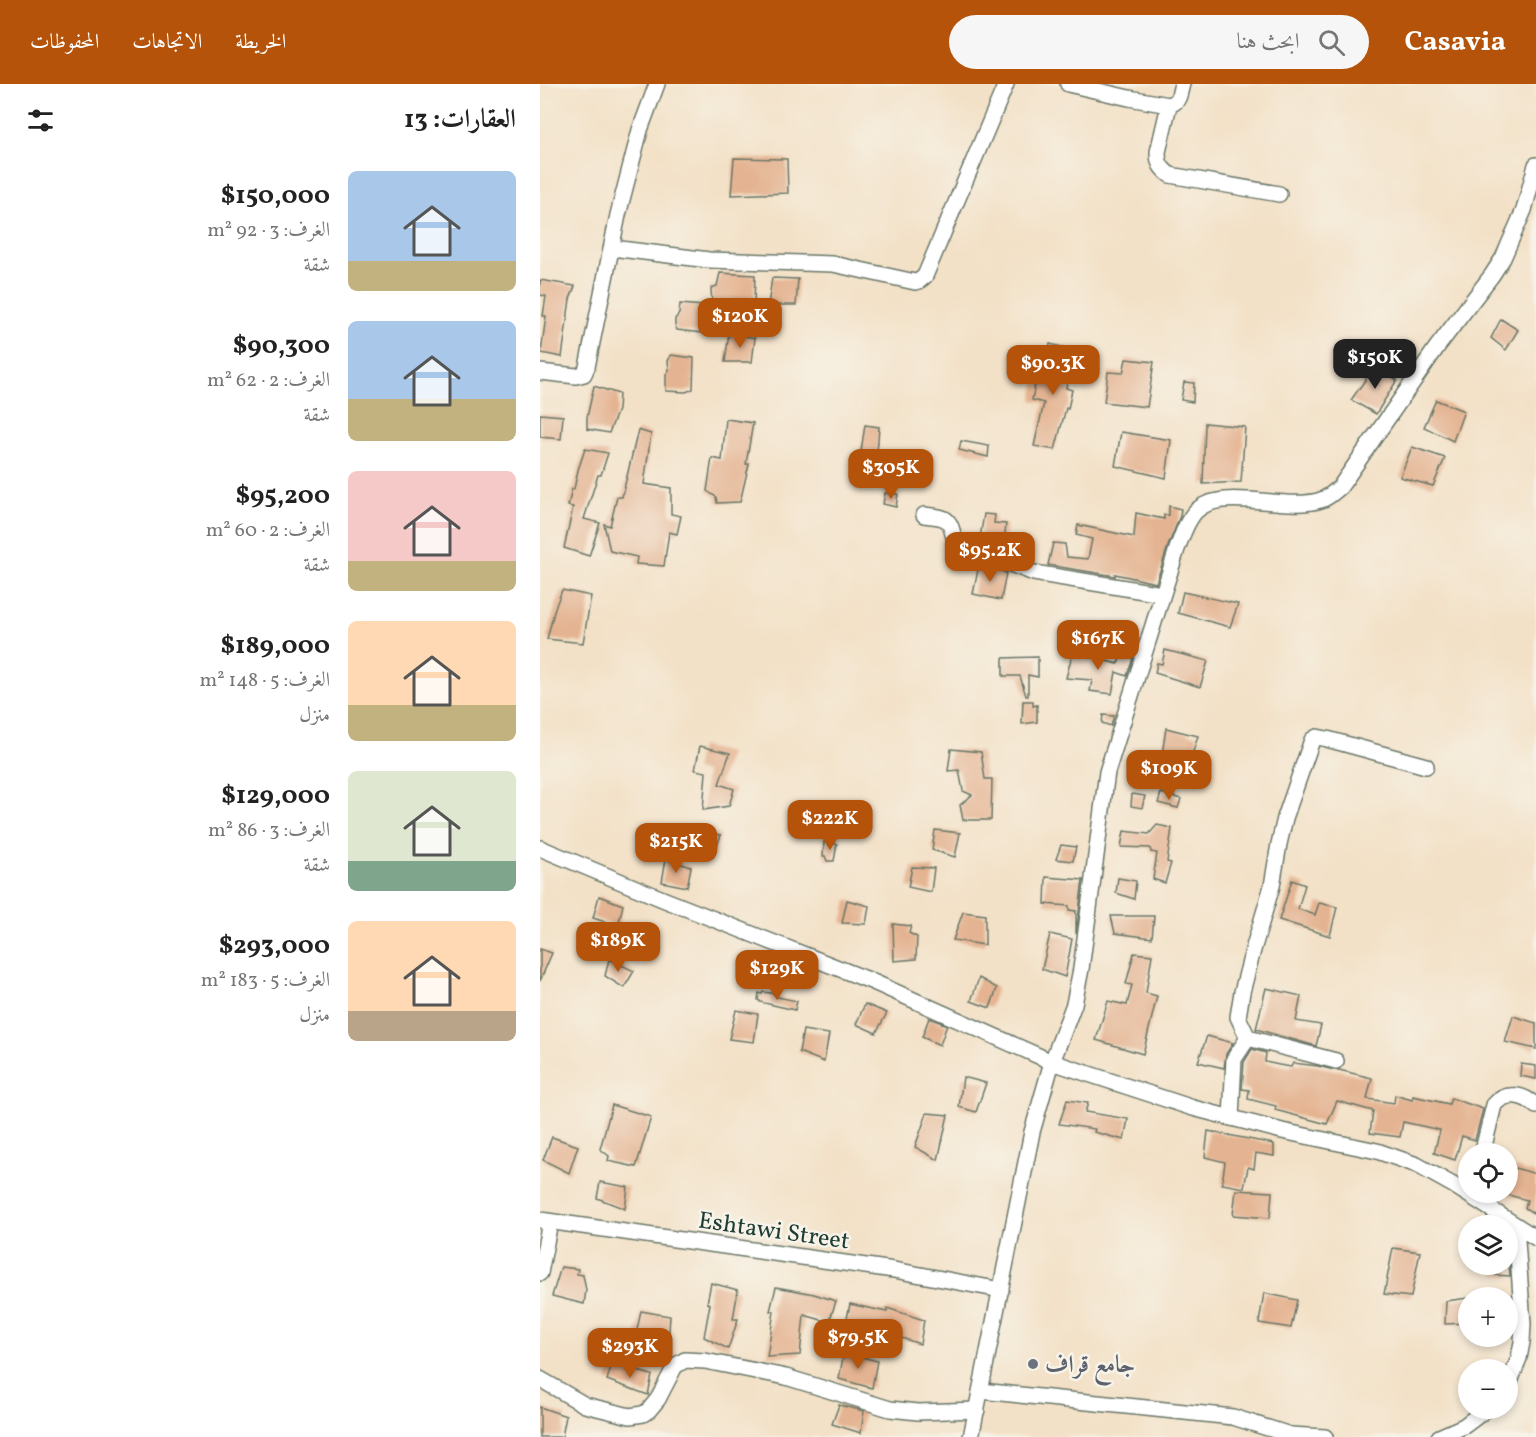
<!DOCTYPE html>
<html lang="ar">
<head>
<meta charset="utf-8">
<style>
  :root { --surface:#fff; --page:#f6f6f6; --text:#222; --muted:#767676; --accent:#b45309 }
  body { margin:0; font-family:Vollkorn,Amiri,serif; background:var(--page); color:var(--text); direction:rtl; height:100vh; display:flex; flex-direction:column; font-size:22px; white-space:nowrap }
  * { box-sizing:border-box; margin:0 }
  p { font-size:20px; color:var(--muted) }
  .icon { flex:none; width:33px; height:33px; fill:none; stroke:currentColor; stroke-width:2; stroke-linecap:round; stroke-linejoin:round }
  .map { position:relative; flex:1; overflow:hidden; direction:ltr }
  .drawer { display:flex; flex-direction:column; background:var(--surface); width:540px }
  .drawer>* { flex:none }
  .controls { position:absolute; left:918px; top:1059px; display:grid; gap:12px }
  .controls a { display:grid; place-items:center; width:60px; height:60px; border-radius:50%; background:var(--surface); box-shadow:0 3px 9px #0003; font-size:30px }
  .price { position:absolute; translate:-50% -51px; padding:0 14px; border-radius:12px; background:var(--accent); color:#fff; font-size:20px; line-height:39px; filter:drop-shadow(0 2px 3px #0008) }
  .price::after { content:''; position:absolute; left:50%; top:36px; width:18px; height:14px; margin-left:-9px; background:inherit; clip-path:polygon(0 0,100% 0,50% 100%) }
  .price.on { background:#222; color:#fff }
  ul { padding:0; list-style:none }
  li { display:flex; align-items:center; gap:18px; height:150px; padding:0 24px }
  li span { display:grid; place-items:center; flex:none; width:168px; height:120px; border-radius:9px; color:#555 }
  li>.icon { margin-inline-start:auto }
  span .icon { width:72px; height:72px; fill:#fffc; stroke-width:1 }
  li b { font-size:26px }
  h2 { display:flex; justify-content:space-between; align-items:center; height:72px; padding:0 24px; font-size:26px }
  header { display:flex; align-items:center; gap:36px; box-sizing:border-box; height:84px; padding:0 30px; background:var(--accent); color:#fff }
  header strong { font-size:28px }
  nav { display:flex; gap:33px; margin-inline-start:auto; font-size:21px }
  .search { width:420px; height:54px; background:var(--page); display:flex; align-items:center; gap:15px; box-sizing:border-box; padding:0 21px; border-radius:33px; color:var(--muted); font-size:22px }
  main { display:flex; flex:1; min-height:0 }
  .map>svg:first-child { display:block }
  .building { fill:#e4b391 }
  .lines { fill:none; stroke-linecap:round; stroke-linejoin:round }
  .minor-casing { stroke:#697667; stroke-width:18 }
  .minor { stroke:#fff; stroke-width:15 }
  .worship-dot { fill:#6b7280; stroke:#f7f3e8; stroke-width:2 }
  .labels { text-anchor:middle; stroke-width:5; stroke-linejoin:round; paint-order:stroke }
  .street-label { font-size:24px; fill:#1f3d34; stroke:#f7f3e8 }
  .worship-label { font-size:24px; font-weight:bold; fill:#5b616d; stroke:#f7f3e8; text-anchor:start }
</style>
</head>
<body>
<header>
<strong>Casavia</strong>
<div class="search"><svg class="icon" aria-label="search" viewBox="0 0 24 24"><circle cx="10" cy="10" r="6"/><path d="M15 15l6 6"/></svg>ابحث هنا</div>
<nav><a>الخريطة</a><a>الاتجاهات</a><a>المحفوظات</a></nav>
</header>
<main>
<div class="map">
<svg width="996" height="1353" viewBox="0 0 996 1353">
  <rect width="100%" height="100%" fill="#f7f3e8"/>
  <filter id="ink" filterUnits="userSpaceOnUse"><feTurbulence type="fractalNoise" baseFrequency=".0167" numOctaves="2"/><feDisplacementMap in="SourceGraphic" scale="12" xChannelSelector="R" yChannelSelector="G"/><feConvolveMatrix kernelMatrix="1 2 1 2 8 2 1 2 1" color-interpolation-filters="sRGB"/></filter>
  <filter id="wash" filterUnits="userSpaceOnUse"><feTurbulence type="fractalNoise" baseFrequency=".008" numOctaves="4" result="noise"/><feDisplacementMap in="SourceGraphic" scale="24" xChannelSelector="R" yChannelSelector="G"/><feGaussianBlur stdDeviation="1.35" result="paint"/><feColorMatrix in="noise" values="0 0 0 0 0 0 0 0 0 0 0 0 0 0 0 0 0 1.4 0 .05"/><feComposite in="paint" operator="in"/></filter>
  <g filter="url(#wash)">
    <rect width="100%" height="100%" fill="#f3e1c7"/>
    <g id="blocks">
      <g class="building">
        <path d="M194 74 247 75 248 109 191 111Z"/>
        <path d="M180 189 215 191 214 221 172 222 171 204 177 202Z"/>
        <path d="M232 194 258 195 256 221H228Z"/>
        <path d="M0 196 35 202 30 215 22 273 1 269 6 232H3L6 212 0 211Z"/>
        <path d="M140 220 164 222 162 249 137 246 135 241V235L139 230Z"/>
        <path d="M961 235 978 246 966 266 951 254Z"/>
        <path d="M189 249 215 254 212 278H185Z"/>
        <path d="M510 260 534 266 526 304 532 306 528 325 526 324 515 366 494 362 504 319 492 316 495 300H502Z"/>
        <path d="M131 271 154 274 153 305 146 308 126 307V291L129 286 128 277Z"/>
        <path d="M586 275 614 278 607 323 564 318 568 288 583 289Z"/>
        <path d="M835 282 857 296 836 330 811 316Z"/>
        <path d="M644 298 654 299 653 318 641 316Z"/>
        <path d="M54 302 79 310 78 326 69 349 47 345V333Z"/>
        <path d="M896 316 924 327 913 357 884 343Z"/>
        <path d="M0 330 23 332 21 355 0 353Z"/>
        <path d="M186 335 213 339 206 380H209L200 418 177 419 176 413 167 407 172 374 182 376Z"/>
        <path d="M665 339 705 343 701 398 663 400Z"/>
        <path d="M325 341 339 343 337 369 321 367Z"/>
        <path d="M98 346 111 350 104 400 131 404V430L141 432 137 450 129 448 124 482 96 480 97 473 70 467 64 440 70 442 77 413H82Z"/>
        <path d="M581 348 631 356 626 394 575 382Z"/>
        <path d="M421 357 449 362 448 373 419 366Z"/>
        <path d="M872 363 905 374 893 402 860 393Z"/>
        <path d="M45 365 68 369 61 391H58L44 435 60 439 49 472 24 464 33 423 28 422 32 405H34L38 386Z"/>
        <path d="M345 409 358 410 356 423 343 420Z"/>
        <path d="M629 422 641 425 640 432 628 462 616 499 575 490V492L508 481 513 459 525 460 527 473 548 475 552 455 536 451 538 441 594 453 596 429 624 435V431H629Z"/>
        <path d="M444 430 455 431 454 439 466 440 463 467 448 463V460H439Z"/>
        <path d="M439 481 455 484 466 489 461 516 433 510Z"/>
        <path d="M22 506 51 512 43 559 7 555 15 524Z"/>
        <path d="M643 508 698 520 690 543 638 529Z"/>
        <path d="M625 566 668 577 660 603 615 589 617 579 622 580Z"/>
        <path d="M533 567 542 568V571L578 580 581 571 593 574 587 592 576 588 572 610 550 607 552 596 526 594Z"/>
        <path d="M498 573V593L488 591V612H486L480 592H463V574Z"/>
        <path d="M483 617H493V622L497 621V638L482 640Z"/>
        <path d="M563 631 574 632 571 642 562 639Z"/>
        <path d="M626 644 658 652 650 677 622 671Z"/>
        <path d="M160 662 190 669 179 700 194 705 189 722 163 726 166 688 155 686Z"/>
        <path d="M411 665 441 668 445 695H452L451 736H423L420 721 432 711 423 707 419 686 408 687Z"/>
        <path d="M621 709 641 715 638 724 618 719Z"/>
        <path d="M592 710 605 712 602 724 591 722Z"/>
        <path d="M617 741 632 744 627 778 631 779 625 799 613 795 617 769 611 768 610 764 581 763 584 747 609 750Z"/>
        <path d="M149 745 181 751 173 773 147 769Z"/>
        <path d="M395 746 420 749 415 773 392 766Z"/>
        <path d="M284 758 297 760 294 777H287L285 772H283Z"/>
        <path d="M521 761 536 763 533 777 516 775Z"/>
        <path d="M126 775 151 783 147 803 122 798Z"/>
        <path d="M372 783 394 784 391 808 368 803Z"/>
        <path d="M506 793 543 796 536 850V827L529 826V822L505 820Z"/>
        <path d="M578 794 596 797 594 815 576 809Z"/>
        <path d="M752 796 765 801 758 825 775 831 779 819 797 823 790 852 739 836Z"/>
        <path d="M59 812 83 821 78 842 53 834Z"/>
        <path d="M307 816 329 822 326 840 302 839Z"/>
        <path d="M423 828 445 831V861L413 856Z"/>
        <path d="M571 832H614L612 854 575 849Z"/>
        <path d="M353 840 371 842 369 849 377 853 376 875 354 877Z"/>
        <path d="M510 850 532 855 525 893 502 885Z"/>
        <path d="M0 865 12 869 0 897Z"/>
        <path d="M594 869 612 871 606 909 617 912 603 970 556 956 568 917 587 921 592 901 586 900Z"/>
        <path d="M69 875 94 887 84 904 65 892Z"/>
        <path d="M439 894 457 904 450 924 431 917Z"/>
        <path d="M726 904 761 912 756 937 781 941 776 962 716 945Z"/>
        <path d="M223 908 237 910V913L257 917 255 926 220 918V917L218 916 219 909 222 910Z"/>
        <path d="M325 920 347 929 336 949 316 940Z"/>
        <path d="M196 926 218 930 214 958 189 955Z"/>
        <path d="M973 932 996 939V965L965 958Z"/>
        <path d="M389 934 407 941 400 961 382 953Z"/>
        <path d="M263 946 289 950 284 978 259 968Z"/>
        <path d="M667 952 693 959 686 970 684 984 658 978Z"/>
        <path d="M712 965 726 969 725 978 739 981 751 983 753 979 778 982 794 986H799L832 994 827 1015 854 1019 855 1011 872 1016 873 1012 909 1020 911 1014 943 1025 935 1056 922 1052 915 1076 894 1069 900 1046 863 1038 860 1053 830 1049 833 1027 797 1017 787 1040 735 1026 736 1022 708 1015 709 1006 702 1005 704 978Z"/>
        <path d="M981 980 996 982V995L980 992Z"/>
        <path d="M423 993 446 999 436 1028 419 1023Z"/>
        <path d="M527 1016 548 1019 545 1028 588 1035 584 1056 554 1048 555 1045 519 1040Z"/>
        <path d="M72 1021 111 1033 96 1083 68 1077 69 1072 60 1065Z"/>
        <path d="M387 1029 408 1031 398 1076 375 1063Z"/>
        <path d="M668 1047 734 1060V1072L716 1069 714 1085 708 1083 704 1104 682 1100 685 1078 665 1073Z"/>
        <path d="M12 1053 38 1062 29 1089 3 1076Z"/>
        <path d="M968 1082 996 1090V1131L985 1124 987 1116 968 1111Z"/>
        <path d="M60 1098 88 1103 85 1125 57 1114Z"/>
        <path d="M696 1106 732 1108 730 1134 693 1131Z"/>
        <path d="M853 1164 880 1168 871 1213 844 1210Z"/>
        <path d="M956 1180H969L970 1192 955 1191Z"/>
        <path d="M21 1183 38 1185 37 1190 43 1191 46 1206 44 1220 12 1212Z"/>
        <path d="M171 1199 198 1206 193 1235H198L188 1265 164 1253 170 1220 167 1219Z"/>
        <path d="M236 1203 274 1210 296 1217 289 1238 264 1231 260 1271 227 1273 234 1227H230Z"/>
        <path d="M724 1209 757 1216 751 1244 719 1239Z"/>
        <path d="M928 1214V1239L905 1240 906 1217Z"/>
        <path d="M310 1220 347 1228V1224L384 1236 380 1260 337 1246 336 1247 306 1239Z"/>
        <path d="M101 1227 130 1232 128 1263 95 1255Z"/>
        <path d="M304 1268 337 1277 332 1304 299 1295Z"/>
        <path d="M72 1280 112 1291 108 1311 67 1296Z"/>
        <path d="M299 1321 324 1327 321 1349 292 1340Z"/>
        <path d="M0 1323 26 1332 22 1353H0Z"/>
      </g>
    </g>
  </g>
  <g filter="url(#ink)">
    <use href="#blocks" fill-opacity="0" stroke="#697667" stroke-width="1.5"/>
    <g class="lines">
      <g class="minor-casing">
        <g id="minor">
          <path d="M528 0 589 14 629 21C640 18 639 10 642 0"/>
          <path d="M629 21 618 68C618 80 621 84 630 91L739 110"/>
          <path d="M72 164 169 176 293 180 375 198 379 197 385 192 466 0"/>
          <path d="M0 288 36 292 44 290 47 283 78 131 100 46 117 0"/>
          <path d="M384 431C390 432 400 432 405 435 414 440 412 459 421 467L458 475 494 489 622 510"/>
          <path d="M0 764 125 816 331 897 512 978 653 1024 742 1047 837 1067 877 1081 913 1101 996 1154"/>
          <path d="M708 954 796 977"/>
          <path d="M691 1034 694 975 708 954 698 933 702 908 713 866 732 802 739 760 745 734 772 656 777 653 787 655 886 682"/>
          <path d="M942 1070 954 1021C965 1007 984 1010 996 1022"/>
          <path d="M0 1136 354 1186 461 1206"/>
          <path d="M0 1189 10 1138"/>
          <path d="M0 1295 45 1321 90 1332 103 1330 109 1326 118 1315 135 1282 145 1276 165 1277 246 1293 350 1325 378 1328 437 1326"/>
          <path d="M968 1303 979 1274 982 1258 983 1240 976 1143"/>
          <path d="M441 1307 693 1333 750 1351"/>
          <path d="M431 1353 492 1048 512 978 534 920 541 885 567 688 637 465C642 452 646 438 655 428 680 401 745 428 781 416 788 414 794 408 800 403L897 263 952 191 963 174 984 126 996 81"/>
          <path d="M748 1353 750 1351 785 1353"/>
          <path d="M899 1353 924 1342 948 1324"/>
        </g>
      </g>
      <use href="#minor" class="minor"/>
    </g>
  </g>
  <circle class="worship-dot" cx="493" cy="1280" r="6"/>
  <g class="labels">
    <g class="street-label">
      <text transform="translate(234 1146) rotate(8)" y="8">Eshtawi Street</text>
    </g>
    <g class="worship-label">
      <text x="505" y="1288">جامع قراف</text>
    </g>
  </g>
</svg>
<div class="controls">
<a><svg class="icon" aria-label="locate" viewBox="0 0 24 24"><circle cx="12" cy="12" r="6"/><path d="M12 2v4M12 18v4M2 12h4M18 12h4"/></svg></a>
<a><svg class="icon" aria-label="layers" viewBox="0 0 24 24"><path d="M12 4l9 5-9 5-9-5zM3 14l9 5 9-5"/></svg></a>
<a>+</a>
<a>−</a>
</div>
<b class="price" style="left:200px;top:265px">$120K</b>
<b class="price on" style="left:835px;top:306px">$150K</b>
<b class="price" style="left:513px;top:312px">$90.3K</b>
<b class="price" style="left:351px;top:416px">$305K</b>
<b class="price" style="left:450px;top:499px">$95.2K</b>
<b class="price" style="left:558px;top:587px">$167K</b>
<b class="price" style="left:629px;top:717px">$109K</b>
<b class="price" style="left:290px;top:767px">$222K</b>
<b class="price" style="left:136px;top:790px">$215K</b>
<b class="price" style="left:78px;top:889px">$189K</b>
<b class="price" style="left:237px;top:917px">$129K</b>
<b class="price" style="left:318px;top:1286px">$79.5K</b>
<b class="price" style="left:90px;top:1295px">$293K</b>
</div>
<section class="drawer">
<h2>العقارات: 13<svg class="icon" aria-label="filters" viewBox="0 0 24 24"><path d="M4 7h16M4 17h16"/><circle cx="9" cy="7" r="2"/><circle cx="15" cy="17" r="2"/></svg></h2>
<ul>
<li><span style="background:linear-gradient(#a9c7e8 75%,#c2b280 0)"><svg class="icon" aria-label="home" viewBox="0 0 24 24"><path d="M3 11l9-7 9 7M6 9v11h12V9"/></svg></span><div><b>$150,000</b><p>الغرف: 3 · 92 m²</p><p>شقة</p></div></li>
<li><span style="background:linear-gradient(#a9c7e8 65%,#c2b280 0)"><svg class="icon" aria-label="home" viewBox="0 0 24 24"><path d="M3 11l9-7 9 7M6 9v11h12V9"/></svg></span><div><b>$90,300</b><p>الغرف: 2 · 62 m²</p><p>شقة</p></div></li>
<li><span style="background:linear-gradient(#f6c9c9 75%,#c2b280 0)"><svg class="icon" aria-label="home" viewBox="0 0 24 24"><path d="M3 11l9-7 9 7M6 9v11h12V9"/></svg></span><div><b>$95,200</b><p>الغرف: 2 · 60 m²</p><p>شقة</p></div></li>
<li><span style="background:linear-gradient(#ffd9b3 70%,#c2b280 0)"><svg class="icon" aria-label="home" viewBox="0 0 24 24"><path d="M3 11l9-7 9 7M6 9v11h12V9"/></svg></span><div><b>$189,000</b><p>الغرف: 5 · 148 m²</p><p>منزل</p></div></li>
<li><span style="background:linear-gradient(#dfe7d0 75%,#7fa58c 0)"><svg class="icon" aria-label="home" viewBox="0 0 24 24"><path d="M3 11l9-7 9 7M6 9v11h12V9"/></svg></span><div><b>$129,000</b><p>الغرف: 3 · 86 m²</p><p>شقة</p></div></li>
<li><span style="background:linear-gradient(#ffd9b3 75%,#b9a48a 0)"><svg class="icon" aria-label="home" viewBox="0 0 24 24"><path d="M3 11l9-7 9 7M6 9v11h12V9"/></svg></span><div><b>$293,000</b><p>الغرف: 5 · 183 m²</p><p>منزل</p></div></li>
</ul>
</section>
</main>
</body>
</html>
